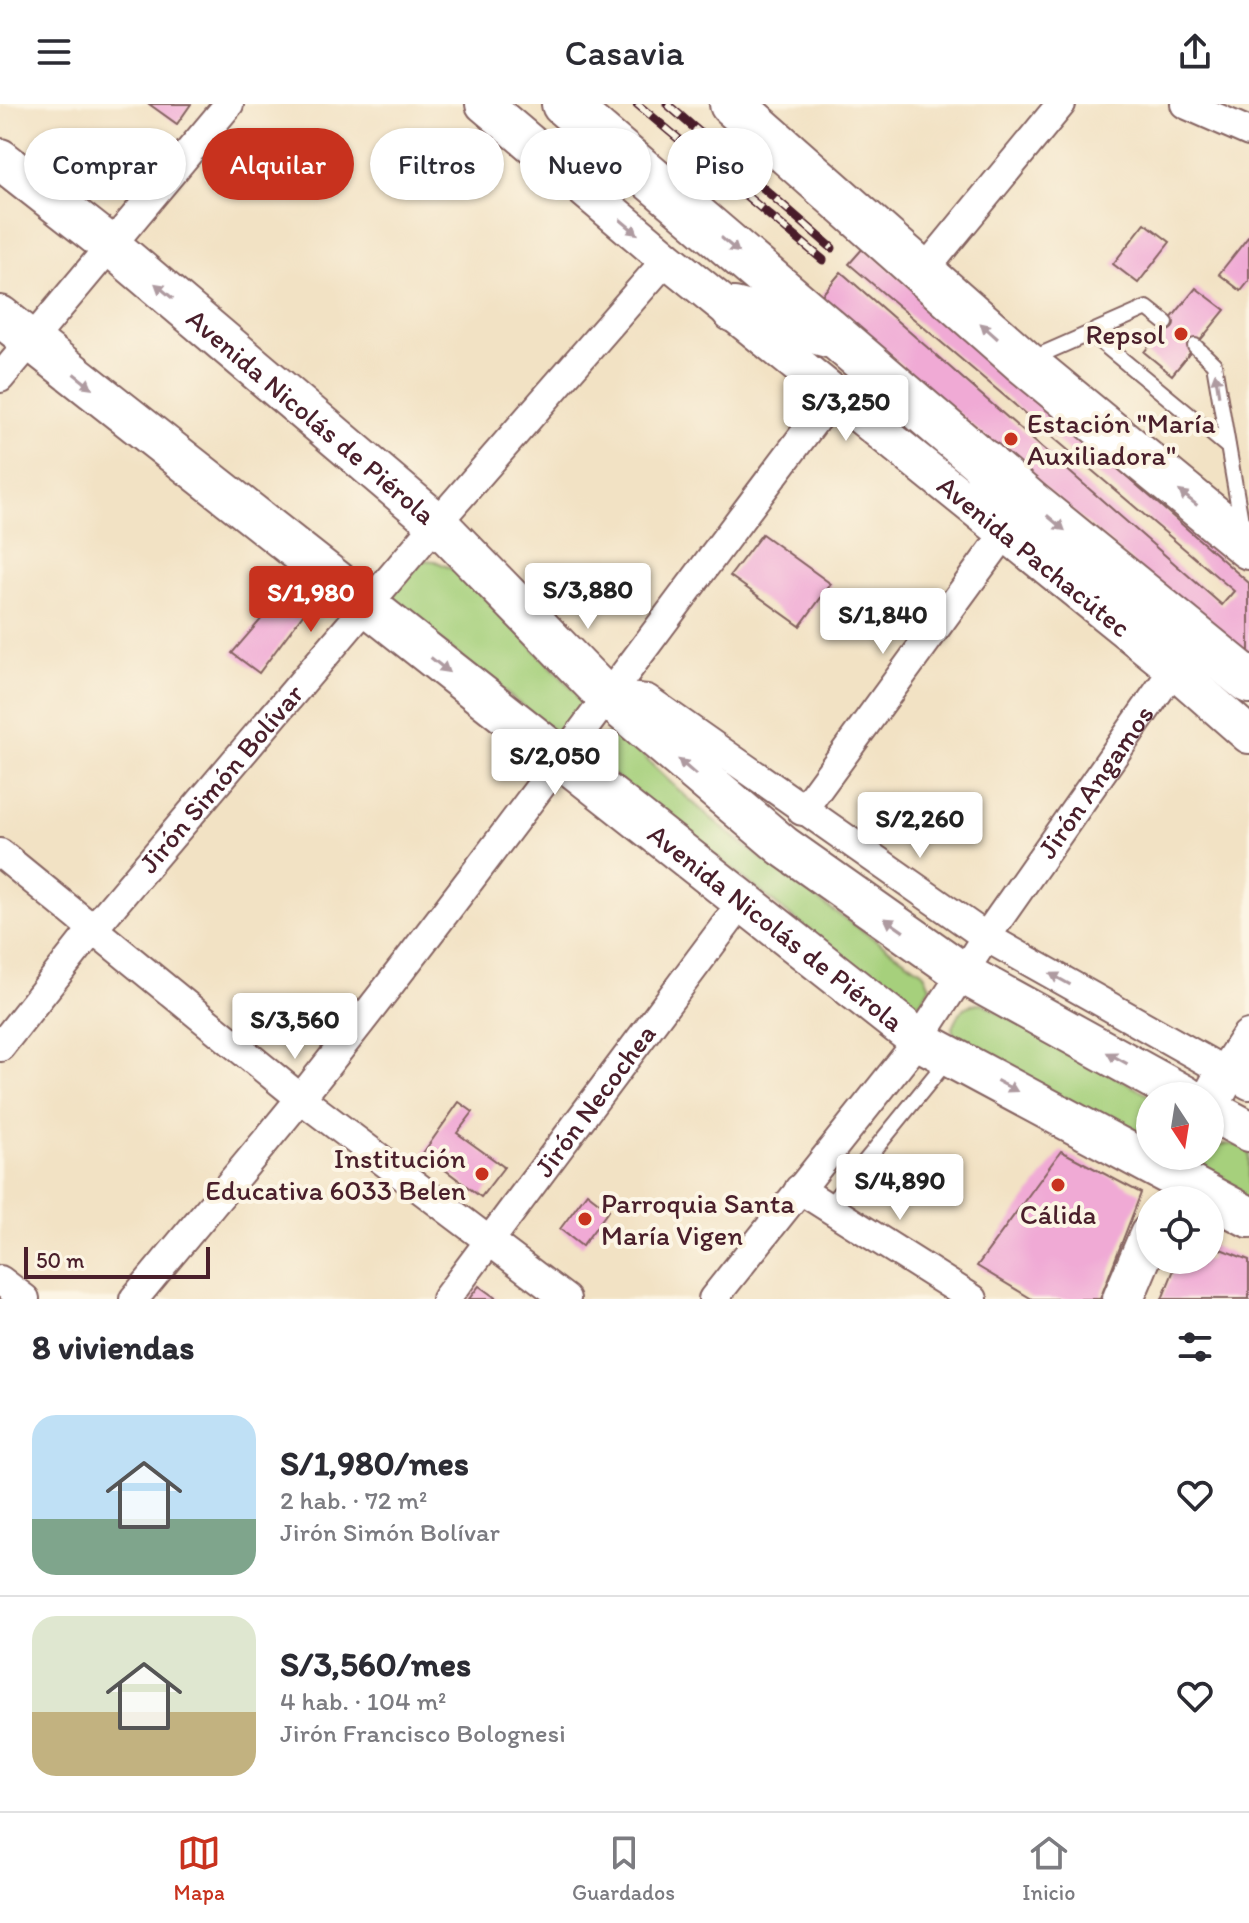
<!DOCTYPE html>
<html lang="es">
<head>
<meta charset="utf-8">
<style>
  :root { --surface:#fff; --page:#f2f2f3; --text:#2b2b33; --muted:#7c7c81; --line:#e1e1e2; --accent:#c8321e }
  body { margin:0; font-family:Itim,sans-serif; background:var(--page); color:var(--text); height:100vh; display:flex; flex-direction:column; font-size:30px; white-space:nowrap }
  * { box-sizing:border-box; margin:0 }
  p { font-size:26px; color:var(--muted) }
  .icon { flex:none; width:44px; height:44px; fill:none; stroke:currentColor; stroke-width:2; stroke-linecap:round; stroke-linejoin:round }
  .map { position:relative; height:1195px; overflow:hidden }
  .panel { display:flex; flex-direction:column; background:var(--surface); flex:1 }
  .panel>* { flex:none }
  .top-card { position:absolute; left:24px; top:24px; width:800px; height:72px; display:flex; gap:16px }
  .needle { width:52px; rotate:168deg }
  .fabs { position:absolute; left:1136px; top:978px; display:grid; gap:16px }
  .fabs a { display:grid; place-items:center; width:88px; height:88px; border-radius:50%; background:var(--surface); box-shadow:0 2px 6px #0004; font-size:40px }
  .scale { position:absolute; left:24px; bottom:20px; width:186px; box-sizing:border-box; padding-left:8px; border:4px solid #4a1f2b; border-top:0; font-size:22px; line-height:28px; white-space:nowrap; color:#4a1f2b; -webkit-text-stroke:6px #fcf5e5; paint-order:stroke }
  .price { position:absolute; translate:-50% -68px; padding:0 18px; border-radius:8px; background:#fff; color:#222; font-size:26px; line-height:52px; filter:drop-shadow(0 2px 4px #0008) }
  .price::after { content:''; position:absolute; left:50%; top:48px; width:24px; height:18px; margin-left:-12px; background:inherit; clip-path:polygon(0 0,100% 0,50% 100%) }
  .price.selected { background:var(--accent); color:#fff }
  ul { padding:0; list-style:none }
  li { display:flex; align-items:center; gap:24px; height:200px; padding:0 32px }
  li+li { border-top:2px solid var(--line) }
  li span { display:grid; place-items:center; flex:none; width:224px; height:160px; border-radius:24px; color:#555 }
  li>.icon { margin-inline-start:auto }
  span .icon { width:96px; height:96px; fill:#fffc; stroke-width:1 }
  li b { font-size:34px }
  h2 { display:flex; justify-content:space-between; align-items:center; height:96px; padding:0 32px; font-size:34px }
  .pill { padding:0 28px; border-radius:36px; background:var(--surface); box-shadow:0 2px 6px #0004; font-size:28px; line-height:72px }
  .pill.selected { background:var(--accent); color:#fff }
  header { display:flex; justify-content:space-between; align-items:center; height:104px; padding:0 32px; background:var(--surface); font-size:36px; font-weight:600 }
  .tab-bar { display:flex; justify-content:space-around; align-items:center; height:112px; border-top:2px solid var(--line); background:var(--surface); font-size:22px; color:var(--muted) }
  .tab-bar a { display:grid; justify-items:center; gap:4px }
  .tab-bar .selected { color:var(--accent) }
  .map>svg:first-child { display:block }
  .green { fill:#a6d07c; stroke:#787854; stroke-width:2 }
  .building { fill:#f0aad5 }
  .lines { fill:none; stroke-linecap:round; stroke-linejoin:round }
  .service-casing { stroke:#856361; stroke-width:18 }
  .minor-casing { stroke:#856361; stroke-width:32 }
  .tertiary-casing { stroke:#856361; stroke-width:40 }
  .secondary-casing { stroke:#856361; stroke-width:44 }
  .primary-casing { stroke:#856361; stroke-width:48 }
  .service { stroke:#fff; stroke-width:14 }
  .minor { stroke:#fff; stroke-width:28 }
  .tertiary { stroke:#fff; stroke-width:36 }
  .secondary { stroke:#fff; stroke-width:40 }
  .primary { stroke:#fff; stroke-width:44 }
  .rail-casing { stroke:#4a1f2b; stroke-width:9 }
  .rail { stroke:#fcf5e5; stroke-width:6; stroke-dasharray:18; stroke-linecap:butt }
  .oneway { fill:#ae9aa0 }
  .poi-dot { fill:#c8321e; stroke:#fcf5e5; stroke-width:3 }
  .labels { text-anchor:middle; stroke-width:8; stroke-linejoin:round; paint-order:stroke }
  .poi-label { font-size:28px; fill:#4a1f2b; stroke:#fcf5e5; text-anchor:end }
  .street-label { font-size:28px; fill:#4a1f2b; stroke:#fcf5e5 }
</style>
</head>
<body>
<header><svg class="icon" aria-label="menu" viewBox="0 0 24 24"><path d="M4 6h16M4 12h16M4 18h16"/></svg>Casavia<svg class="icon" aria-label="share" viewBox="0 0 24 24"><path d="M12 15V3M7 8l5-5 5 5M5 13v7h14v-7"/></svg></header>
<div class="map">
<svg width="1249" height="1195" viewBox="0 0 1249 1195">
  <rect width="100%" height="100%" fill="#fcf5e5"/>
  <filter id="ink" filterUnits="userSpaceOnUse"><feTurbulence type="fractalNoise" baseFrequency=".0125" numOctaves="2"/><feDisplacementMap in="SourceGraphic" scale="16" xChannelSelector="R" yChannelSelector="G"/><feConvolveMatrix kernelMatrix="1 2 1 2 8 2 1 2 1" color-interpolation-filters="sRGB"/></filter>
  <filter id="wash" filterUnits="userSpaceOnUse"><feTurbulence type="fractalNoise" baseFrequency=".006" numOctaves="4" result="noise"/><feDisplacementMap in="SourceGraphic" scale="32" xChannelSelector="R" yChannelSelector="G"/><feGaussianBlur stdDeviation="1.8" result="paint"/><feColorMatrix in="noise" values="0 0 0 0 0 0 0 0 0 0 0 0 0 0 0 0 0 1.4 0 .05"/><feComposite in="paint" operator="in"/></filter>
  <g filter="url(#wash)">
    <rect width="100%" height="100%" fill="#f2e2c4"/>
    <g class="green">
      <path d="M423 456 435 457 461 469 586 599 576 615 555 628 396 501 395 489Z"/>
      <path d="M612 627 622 629C704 721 821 799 923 868L930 882 922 897 906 904 588 650 589 642Z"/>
      <path d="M982 899 1150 992V1042L956 937 952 924C958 909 965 899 982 899Z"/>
      <path d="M1225 1040 1249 1042V1102L1204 1072C1202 1056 1209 1044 1225 1040Z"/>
    </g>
    <g id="blocks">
      <g class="building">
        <path d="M149 0H191L177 20Z"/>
        <path d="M1145 119 1170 138 1138 179 1113 160Z"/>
        <path d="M1249 132V177L1241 187 1219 170Z"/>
        <path d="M864 143 1249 479V558L821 192 841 168 1222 501 1234 487 849 160Z"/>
        <path d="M1196 184 1225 206 1172 271 1144 248Z"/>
        <path d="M762 430 831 480 800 522 730 472Z"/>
        <path d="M288 484 309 502 259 569 232 549Z"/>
        <path d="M459 998 473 1008 457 1029 504 1063 481 1093 423 1049Z"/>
        <path d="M1061 1047 1141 1089 1100 1195H1032L977 1162Z"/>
        <path d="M587 1089 609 1106 582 1142 560 1125Z"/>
        <path d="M1210 1141 1249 1156V1195H1162L1178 1156H1210Z"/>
        <path d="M479 1182 497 1195H469Z"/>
      </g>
    </g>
  </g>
  <g filter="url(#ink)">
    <use href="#blocks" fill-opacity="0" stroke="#856361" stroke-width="2"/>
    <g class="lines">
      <g class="service-casing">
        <g id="service">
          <path d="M1090 229 1228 343"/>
          <path d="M1195 242 1214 260 1242 423"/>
          <path d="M1031 255 1147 204 1166 219"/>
          <path d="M828 1103 949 954"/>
        </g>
      </g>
      <g class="minor-casing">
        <g id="minor">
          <path d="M1185 0 1249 28"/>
          <path d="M923 168 1061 0"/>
          <path d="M0 274 229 0"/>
          <path d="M605 591 647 595 986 833 1249 981"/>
          <path d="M802 707 1006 428"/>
          <path d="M0 749 300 994 566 1195"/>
          <path id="s1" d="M0 943 93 825 437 419 667 155"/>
          <path d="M799 1085 973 1195"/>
          <path d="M0 1176 25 1195"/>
          <path d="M134 1195C189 1128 246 1062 300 995 484 764 656 525 834 291"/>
          <path id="s2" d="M446 1195 742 799"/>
          <path id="s3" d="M713 1195 919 936 986 833 1174 565"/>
        </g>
      </g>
      <g class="tertiary-casing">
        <g id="tertiary">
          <path id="s4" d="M484 0 667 155 1174 565 1249 631"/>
          <path d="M1226 969 1249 934"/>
        </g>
      </g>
      <g class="secondary-casing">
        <g id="secondary">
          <path id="s5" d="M0 55 111 142 437 419 605 591 783 742 964 870 1185 992"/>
          <path id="s6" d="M0 212 919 936 1249 1113"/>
          <path d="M1210 999 1226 969"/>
          <path d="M1210 1006 1249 1027"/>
          <path d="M1123 1195 1150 1131"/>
        </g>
      </g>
      <g class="primary-casing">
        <g id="primary">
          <path d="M564 0 1028 397 1249 577"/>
          <path d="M732 0 1024 258 1249 443"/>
          <path d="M734 206 828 231"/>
          <path d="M985 359 1006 428"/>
        </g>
      </g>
      <use href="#service" class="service"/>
      <use href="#minor" class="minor"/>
      <use href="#tertiary" class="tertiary"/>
      <use href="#secondary" class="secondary"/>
      <use href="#primary" class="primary"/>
      <g class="rail-casing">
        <g id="rail">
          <path d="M637 0 823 156"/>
          <path d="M667 0 832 144"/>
        </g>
      </g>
      <use href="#rail" class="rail"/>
    </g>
    <defs><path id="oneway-solid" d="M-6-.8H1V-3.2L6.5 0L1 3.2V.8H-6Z" transform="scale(2)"/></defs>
    <g class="oneway">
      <use href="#oneway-solid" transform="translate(629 123) rotate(40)"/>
      <use href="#oneway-solid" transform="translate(730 141) rotate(40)"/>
      <use href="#oneway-solid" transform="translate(164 187) rotate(-140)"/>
      <use href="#oneway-solid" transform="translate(989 227) rotate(-138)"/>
      <use href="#oneway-solid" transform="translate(83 277) rotate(38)"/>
      <use href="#oneway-solid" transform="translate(1217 280) rotate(-99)"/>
      <use href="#oneway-solid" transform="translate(1188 394) rotate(-141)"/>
      <use href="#oneway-solid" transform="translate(1056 419) rotate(40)"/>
      <use href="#oneway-solid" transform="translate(440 561) rotate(39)"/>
      <use href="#oneway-solid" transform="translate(687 663) rotate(-139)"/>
      <use href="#oneway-solid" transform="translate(894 821) rotate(-145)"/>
      <use href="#oneway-solid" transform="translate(1060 875) rotate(-151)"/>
      <use href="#oneway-solid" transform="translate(1117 954) rotate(-151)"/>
      <use href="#oneway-solid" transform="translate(1007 982) rotate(28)"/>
    </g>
  </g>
  <g class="poi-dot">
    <circle cx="1181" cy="230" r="8"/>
    <circle cx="1011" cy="335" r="8"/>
    <circle cx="482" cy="1070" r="8"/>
    <circle cx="1058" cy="1081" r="8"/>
    <circle cx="585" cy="1115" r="8"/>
  </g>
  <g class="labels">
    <g class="poi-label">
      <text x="1165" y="240">Repsol</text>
      <text x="1027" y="329" text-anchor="start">Estación "María<tspan x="1027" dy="32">Auxiliadora"</tspan></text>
      <text x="466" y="1064">Institución<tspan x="466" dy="32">Educativa 6033 Belen</tspan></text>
      <text x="601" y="1109" text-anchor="start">Parroquia Santa<tspan x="601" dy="32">María Vigen</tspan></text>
      <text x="1058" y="1120" text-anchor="middle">Cálida</text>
    </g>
    <g class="street-label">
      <text dy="10" stroke="none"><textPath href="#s5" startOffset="404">Avenida Nicolás de Piérola</textPath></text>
      <text dy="10" stroke="none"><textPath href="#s4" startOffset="712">Avenida Pachacútec</textPath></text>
      <text dy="10" stroke="none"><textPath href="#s1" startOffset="348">Jirón Simón Bolívar</textPath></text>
      <text dy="10" stroke="none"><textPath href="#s3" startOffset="644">Jirón Angamos</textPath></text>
      <text dy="10" stroke="none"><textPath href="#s6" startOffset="988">Avenida Nicolás de Piérola</textPath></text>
      <text dy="10" stroke="none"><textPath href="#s2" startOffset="248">Jirón Necochea</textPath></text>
    </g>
  </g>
</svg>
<div class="fabs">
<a><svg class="needle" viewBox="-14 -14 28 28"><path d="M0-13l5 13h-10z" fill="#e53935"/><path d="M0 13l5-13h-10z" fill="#7c7c81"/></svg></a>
<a><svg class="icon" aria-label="locate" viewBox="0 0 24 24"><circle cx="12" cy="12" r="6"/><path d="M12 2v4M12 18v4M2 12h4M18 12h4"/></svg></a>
</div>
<div class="scale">50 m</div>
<b class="price" style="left:846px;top:339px">S/3,250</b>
<b class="price" style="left:588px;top:527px">S/3,880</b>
<b class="price selected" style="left:311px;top:530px">S/1,980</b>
<b class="price" style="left:883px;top:552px">S/1,840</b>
<b class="price" style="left:555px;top:693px">S/2,050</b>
<b class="price" style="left:920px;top:756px">S/2,260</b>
<b class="price" style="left:295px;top:957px">S/3,560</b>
<b class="price" style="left:900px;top:1118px">S/4,890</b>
<div class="top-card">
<a class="pill">Comprar</a>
<a class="pill selected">Alquilar</a>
<a class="pill">Filtros</a>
<a class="pill">Nuevo</a>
<a class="pill">Piso</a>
</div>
</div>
<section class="panel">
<h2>8 viviendas<svg class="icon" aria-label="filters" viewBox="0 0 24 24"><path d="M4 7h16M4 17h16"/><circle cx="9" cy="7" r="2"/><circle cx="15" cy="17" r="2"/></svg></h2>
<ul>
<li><span style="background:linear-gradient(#bfe0f5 65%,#7fa58c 0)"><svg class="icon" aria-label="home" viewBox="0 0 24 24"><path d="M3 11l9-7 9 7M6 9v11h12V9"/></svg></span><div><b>S/1,980/mes</b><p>2 hab. · 72 m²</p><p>Jirón Simón Bolívar</p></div><svg class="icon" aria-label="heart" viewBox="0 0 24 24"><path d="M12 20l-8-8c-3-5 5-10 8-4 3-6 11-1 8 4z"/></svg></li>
<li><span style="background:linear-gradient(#dfe7d0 60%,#c2b280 0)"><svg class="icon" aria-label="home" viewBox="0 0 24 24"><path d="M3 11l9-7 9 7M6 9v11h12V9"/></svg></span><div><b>S/3,560/mes</b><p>4 hab. · 104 m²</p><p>Jirón Francisco Bolognesi</p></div><svg class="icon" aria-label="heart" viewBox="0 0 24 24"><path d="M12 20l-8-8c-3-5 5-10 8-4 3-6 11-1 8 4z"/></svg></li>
</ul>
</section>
<nav class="tab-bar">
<a class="selected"><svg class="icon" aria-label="map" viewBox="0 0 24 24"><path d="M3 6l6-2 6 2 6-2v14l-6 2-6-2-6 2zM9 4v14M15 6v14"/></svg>Mapa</a>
<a><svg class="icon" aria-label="saved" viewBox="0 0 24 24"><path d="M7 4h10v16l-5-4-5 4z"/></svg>Guardados</a>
<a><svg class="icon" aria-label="home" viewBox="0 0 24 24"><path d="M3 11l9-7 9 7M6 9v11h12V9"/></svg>Inicio</a>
</nav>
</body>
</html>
